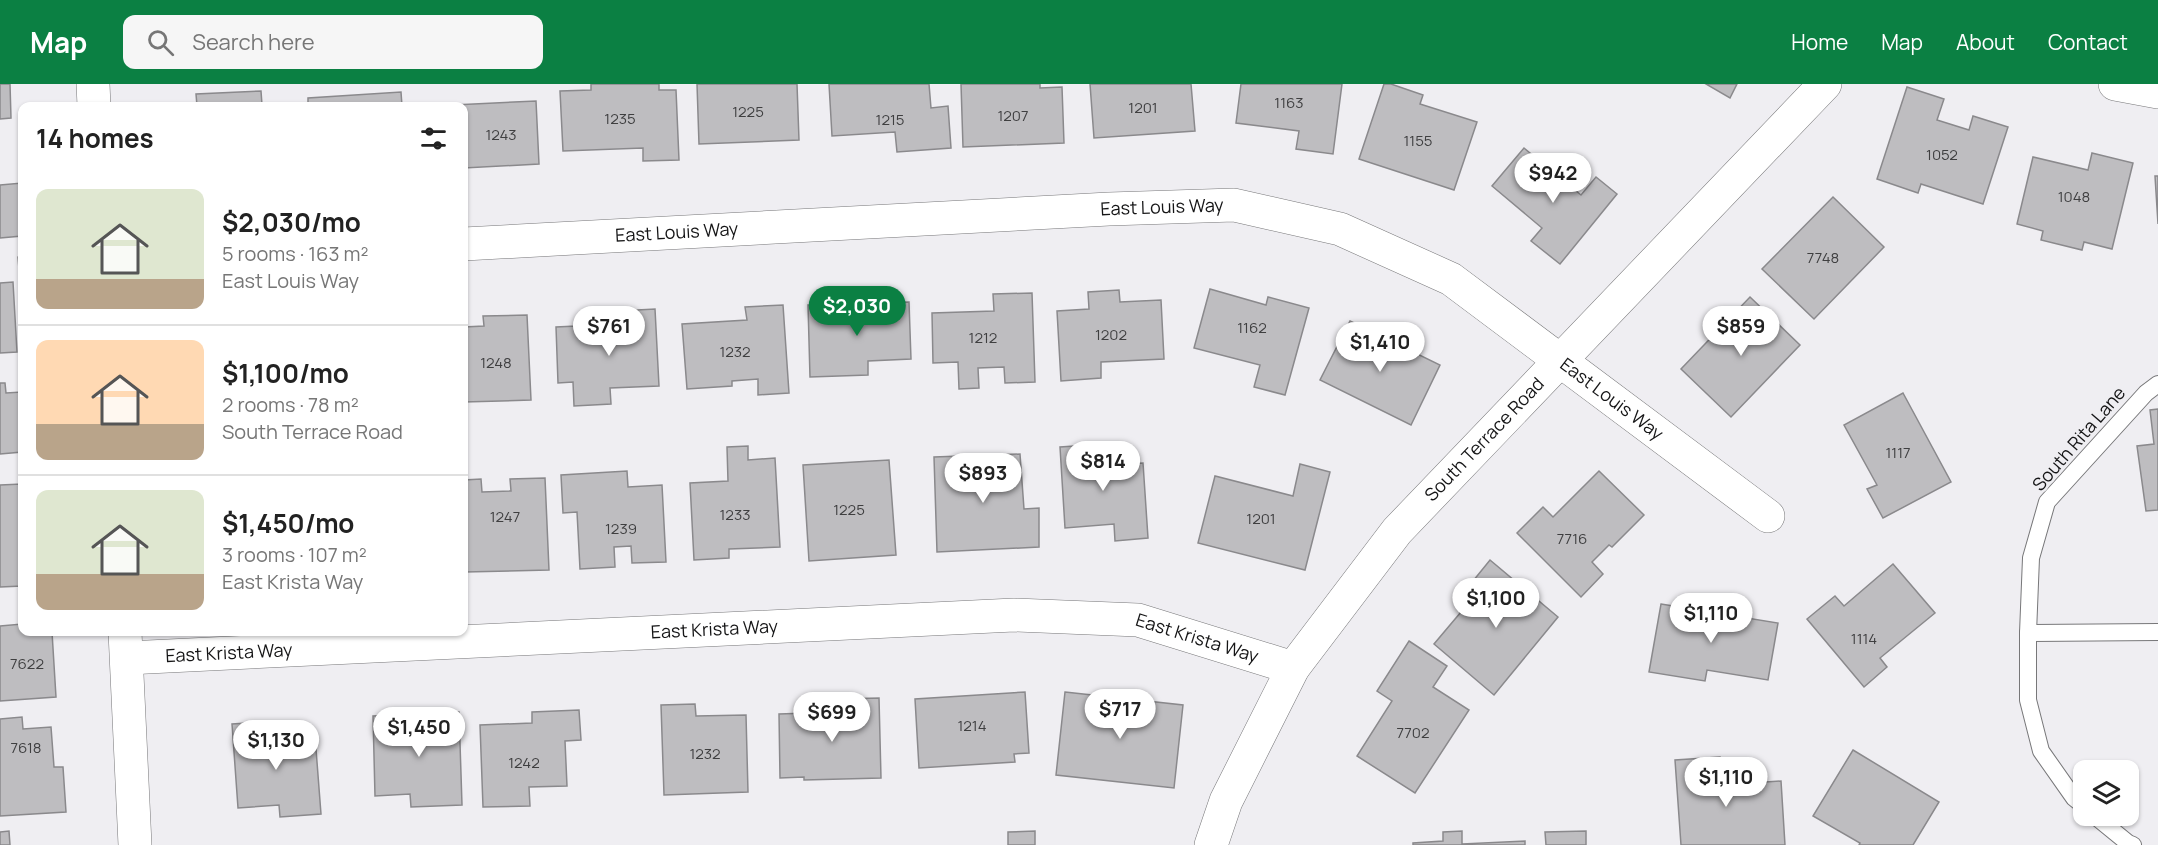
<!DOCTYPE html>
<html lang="en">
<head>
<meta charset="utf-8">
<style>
  :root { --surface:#fff; --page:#f6f6f6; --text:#222; --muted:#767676; --line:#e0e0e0; --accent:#0b8043 }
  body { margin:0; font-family:Manrope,sans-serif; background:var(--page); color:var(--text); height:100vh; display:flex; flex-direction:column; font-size:22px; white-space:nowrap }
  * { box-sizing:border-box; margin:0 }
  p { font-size:20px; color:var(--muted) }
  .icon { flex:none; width:33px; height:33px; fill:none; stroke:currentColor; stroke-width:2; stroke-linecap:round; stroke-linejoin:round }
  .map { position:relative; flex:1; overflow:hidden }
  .sheet { position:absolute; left:18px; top:18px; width:450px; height:534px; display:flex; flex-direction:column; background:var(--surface); border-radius:12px; box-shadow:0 2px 4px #0004 }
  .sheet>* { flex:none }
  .controls { position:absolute; left:2073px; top:676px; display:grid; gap:12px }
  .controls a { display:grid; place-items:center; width:66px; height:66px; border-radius:12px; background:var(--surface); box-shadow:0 2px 4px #0004; font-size:30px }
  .price { position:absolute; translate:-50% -51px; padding:0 14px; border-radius:21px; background:#fff; color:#222; font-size:20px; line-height:39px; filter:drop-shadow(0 2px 3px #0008) }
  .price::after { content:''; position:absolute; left:50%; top:36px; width:18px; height:14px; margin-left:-9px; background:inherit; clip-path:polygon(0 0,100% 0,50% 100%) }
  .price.selected { background:var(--accent); color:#fff }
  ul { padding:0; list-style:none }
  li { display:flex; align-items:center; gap:18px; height:150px; padding:0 18px }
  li+li { border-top:2px solid var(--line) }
  li span { display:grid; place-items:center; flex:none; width:168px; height:120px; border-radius:12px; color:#555 }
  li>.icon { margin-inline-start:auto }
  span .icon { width:72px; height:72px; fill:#fffc; stroke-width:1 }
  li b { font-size:26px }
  h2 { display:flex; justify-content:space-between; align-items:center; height:72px; padding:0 18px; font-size:26px }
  header { display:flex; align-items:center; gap:36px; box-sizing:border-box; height:84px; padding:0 30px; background:var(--accent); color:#fff }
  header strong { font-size:28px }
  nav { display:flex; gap:33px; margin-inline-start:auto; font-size:21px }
  .search { width:420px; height:54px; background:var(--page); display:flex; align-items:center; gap:15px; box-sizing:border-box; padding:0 21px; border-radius:12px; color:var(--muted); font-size:22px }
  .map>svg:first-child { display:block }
  .building { fill:#bebdc0; stroke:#8a898c; stroke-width:1.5 }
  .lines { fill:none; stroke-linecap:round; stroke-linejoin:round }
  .service-casing { stroke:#777779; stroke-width:18 }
  .minor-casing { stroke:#777779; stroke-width:34 }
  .tertiary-casing { stroke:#777779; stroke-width:34 }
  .service { stroke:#fff; stroke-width:16 }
  .minor { stroke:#fff; stroke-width:33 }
  .tertiary { stroke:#fff; stroke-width:33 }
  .labels { text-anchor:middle; stroke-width:5; stroke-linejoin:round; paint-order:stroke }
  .number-label { font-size:15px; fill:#3f3f40 }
  .street-label { font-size:18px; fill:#151516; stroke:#efeef2 }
</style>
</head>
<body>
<header>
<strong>Map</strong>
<div class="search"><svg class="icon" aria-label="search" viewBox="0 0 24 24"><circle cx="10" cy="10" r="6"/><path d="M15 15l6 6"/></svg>Search here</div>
<nav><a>Home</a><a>Map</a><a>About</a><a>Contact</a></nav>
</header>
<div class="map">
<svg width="2158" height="761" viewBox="0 0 2158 761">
  <rect width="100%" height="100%" fill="#efeef2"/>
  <g class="building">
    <path d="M0 0H10L11 34 0 35Z"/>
    <path d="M591 0H659V6H676L679 76 643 77V64L563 67 560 7 591 6Z"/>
    <path d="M697 0H797L799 56 699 60Z"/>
    <path d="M829 0H929L931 24 948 22 951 64 897 68 895 48 832 52Z"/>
    <path d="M961 0H1040V4L1062 3 1064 59 963 63Z"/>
    <path d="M1090 0H1191L1195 47 1094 54Z"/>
    <path d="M1241 0H1342L1333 70 1296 65 1299 47 1236 39Z"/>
    <path d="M1384 0H1391L1423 11 1420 20 1477 38 1454 106 1359 75Z"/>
    <path d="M1706 0H1737L1730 14Z"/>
    <path d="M1907 3 1944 15 1937 36 1969 46 1973 32 2008 43 1983 120 1921 100 1918 109 1877 95Z"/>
    <path d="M261 7 262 21 279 20V22H197L196 10Z"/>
    <path d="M401 8 402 22H308V14Z"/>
    <path d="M536 17 539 80 464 84V22H432Z"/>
    <path d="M1524 64 1581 111 1596 93 1617 110 1560 180 1531 157 1542 144 1492 102Z"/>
    <path d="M2092 69 2133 79 2112 165 2084 158 2082 166 2041 156 2043 147 2017 140 2033 73 2088 86Z"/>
    <path d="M2155 92H2158V140Z"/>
    <path d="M22 99V152L0 154V101Z"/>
    <path d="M1833 113 1884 163 1814 235 1762 185Z"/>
    <path d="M22 172V197H20L18 173Z"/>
    <path d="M13 198 17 268 0 269V199Z"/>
    <path d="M1210 205 1266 221 1268 213 1309 224 1285 311 1254 303 1260 281 1194 264Z"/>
    <path d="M1119 206 1120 218 1161 216 1164 275 1101 278V294L1061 297 1057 227 1089 225 1088 208Z"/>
    <path d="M1032 209 1035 298 1005 299 1004 283 978 284 979 304 959 305 958 278 933 279 932 229 994 227 993 210Z"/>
    <path d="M1750 213 1800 261 1731 333 1681 285Z"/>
    <path d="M909 218 911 275 868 277V291L810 293 808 221Z"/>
    <path d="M783 221 789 309 758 311V295L732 297V302L687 305 682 240 747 236 745 223Z"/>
    <path d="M655 225 659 302 610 304 611 320 574 322 573 298 558 299 556 243 620 240 619 227Z"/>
    <path d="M527 231 531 316 464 318V243L484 242 483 232Z"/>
    <path d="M1350 237 1440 281 1411 341 1320 296Z"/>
    <path d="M0 299H5L6 309 22 308V368L0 370Z"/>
    <path d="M1903 309 1951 398 1883 434 1867 405 1877 401 1844 341Z"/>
    <path d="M2158 325V426L2146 427 2137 362 2154 360 2150 326Z"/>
    <path d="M1106 360 1107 381 1143 379 1148 454 1115 457 1114 440 1065 444 1060 363Z"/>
    <path d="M748 362V376L775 374 780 463 729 465V474L694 476 690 399 728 397 727 363Z"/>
    <path d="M1020 370 1024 425 1039 424V463L937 468 934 373Z"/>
    <path d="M889 376 896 471 809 477 803 381Z"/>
    <path d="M1300 380 1330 388 1305 486 1198 459 1215 392 1293 412Z"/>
    <path d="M627 387 628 403 662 401 666 478 632 479 631 462 614 463 615 483 580 485 577 428 563 429 561 391Z"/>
    <path d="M1599 387 1644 431 1612 463 1609 461 1592 478 1603 490 1581 513 1517 449 1543 423 1553 433Z"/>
    <path d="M545 394 549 486 465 488 464 396 481 395 482 408 511 407 510 395Z"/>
    <path d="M22 400V502L0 503V401Z"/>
    <path d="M1490 476 1558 533 1494 611 1434 560 1477 509 1469 502Z"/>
    <path d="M1893 480 1935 529 1880 574 1887 583 1864 603 1807 535 1835 512 1844 522Z"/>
    <path d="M1661 520 1778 539 1768 596 1707 586 1705 597 1649 588Z"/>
    <path d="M22 540V548H52L56 613 0 617V542Z"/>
    <path d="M1409 557 1447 582 1433 603 1469 626 1415 709 1357 672 1392 617 1377 607Z"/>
    <path d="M1025 608 1029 669 1014 670 1015 678 919 684 915 615Z"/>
    <path d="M1065 608 1183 621 1174 704 1056 691Z"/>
    <path d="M879 614 881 694 804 696V693L780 694 779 630 839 628V615Z"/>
    <path d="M695 620 696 632 746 631 748 708 664 711 661 621Z"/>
    <path d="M579 626 581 656 565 657 567 702 529 703 530 722 483 723 480 641 532 639V628Z"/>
    <path d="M459 628 462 721 411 723 410 710 375 712 373 632Z"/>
    <path d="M22 633 23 645 51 643 54 683H63L66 728 0 732V635Z"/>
    <path d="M266 638 268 655 315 652 321 730 280 733 279 721 238 724 232 640Z"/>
    <path d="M1853 666 1939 718 1913 761H1859L1860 759 1813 732Z"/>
    <path d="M1720 673 1722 701 1781 697 1785 761H1681L1675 676Z"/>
    <path d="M9 747 10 761H0V748Z"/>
    <path d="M1035 747V761H1008V748Z"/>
    <path d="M1462 747V760L1525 757V761H1413V759L1443 757V748Z"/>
    <path d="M1586 747V761H1546L1545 748Z"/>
  </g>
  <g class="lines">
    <g class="service-casing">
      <g id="service">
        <path d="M2028 549 2158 548"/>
        <path d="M2084 722 2074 714 2041 667 2028 616V549L2031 474 2047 418 2146 309 2158 300"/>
        <path d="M2095 732 2128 759 2133 761"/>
      </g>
    </g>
    <g class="minor-casing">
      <g id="minor">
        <path d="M2115 0 2158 8"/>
        <path id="s1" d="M464 160 1109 125 1234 121 1340 145 1451 195 1768 432"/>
        <path id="s2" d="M127 574 1014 531 1138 536 1293 584"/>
        <path id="s3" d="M1211 761 1226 717 1293 584 1397 447 1825 0"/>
      </g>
    </g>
    <g class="tertiary-casing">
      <g id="tertiary">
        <path d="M93 0 94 22"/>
        <path d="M125 548 135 761"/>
      </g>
    </g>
    <use href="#service" class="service"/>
    <use href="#minor" class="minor"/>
    <use href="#tertiary" class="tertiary"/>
  </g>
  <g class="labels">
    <g class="number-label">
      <text x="1289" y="24">1163</text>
      <text x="1143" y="29">1201</text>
      <text x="748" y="33">1225</text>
      <text x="1013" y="37">1207</text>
      <text x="620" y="40">1235</text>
      <text x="890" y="41">1215</text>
      <text x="501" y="56">1243</text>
      <text x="1418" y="62">1155</text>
      <text x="1942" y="76">1052</text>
      <text x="2074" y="118">1048</text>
      <text x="1823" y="179">7748</text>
      <text x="1252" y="249">1162</text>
      <text x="1111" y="256">1202</text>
      <text x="983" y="259">1212</text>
      <text x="735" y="273">1232</text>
      <text x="496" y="284">1248</text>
      <text x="1898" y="374">1117</text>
      <text x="849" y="431">1225</text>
      <text x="735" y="436">1233</text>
      <text x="505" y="438">1247</text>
      <text x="1261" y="440">1201</text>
      <text x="621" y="450">1239</text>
      <text x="1572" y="460">7716</text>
      <text x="1864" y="560">1114</text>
      <text x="27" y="585">7622</text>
      <text x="972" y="647">1214</text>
      <text x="1413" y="654">7702</text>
      <text x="26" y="669">7618</text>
      <text x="705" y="675">1232</text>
      <text x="524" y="684">1242</text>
    </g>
    <g class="street-label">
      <text dy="6" stroke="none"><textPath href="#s1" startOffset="699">East Louis Way</textPath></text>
      <text dy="6" stroke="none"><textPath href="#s1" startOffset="213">East Louis Way</textPath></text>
      <text dy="6" stroke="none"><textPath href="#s1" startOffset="1202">East Louis Way</textPath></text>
      <text transform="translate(2079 355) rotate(-49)" y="6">South Rita Lane</text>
      <text dy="6" stroke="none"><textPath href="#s3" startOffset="494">South Terrace Road</textPath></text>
      <text dy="6" stroke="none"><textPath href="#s2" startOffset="588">East Krista Way</textPath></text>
      <text dy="6" stroke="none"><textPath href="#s2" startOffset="1074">East Krista Way</textPath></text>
      <text dy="6" stroke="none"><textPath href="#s2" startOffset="102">East Krista Way</textPath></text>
    </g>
  </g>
</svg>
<div class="controls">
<a><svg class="icon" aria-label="layers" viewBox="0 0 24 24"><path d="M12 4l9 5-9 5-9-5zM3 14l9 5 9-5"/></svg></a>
</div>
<b class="price" style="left:1553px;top:120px">$942</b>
<b class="price selected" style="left:857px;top:253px">$2,030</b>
<b class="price" style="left:609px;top:273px">$761</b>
<b class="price" style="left:1741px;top:273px">$859</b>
<b class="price" style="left:1380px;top:289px">$1,410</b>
<b class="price" style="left:1103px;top:408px">$814</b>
<b class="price" style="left:983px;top:420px">$893</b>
<b class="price" style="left:1496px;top:545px">$1,100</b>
<b class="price" style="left:1711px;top:560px">$1,110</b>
<b class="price" style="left:1120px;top:656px">$717</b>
<b class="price" style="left:832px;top:659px">$699</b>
<b class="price" style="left:419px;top:674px">$1,450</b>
<b class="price" style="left:276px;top:687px">$1,130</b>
<b class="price" style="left:1726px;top:724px">$1,110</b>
<section class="sheet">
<h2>14 homes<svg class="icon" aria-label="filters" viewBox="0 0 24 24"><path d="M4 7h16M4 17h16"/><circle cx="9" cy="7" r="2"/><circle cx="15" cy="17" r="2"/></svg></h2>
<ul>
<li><span style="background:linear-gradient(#dfe7d0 75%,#b9a48a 0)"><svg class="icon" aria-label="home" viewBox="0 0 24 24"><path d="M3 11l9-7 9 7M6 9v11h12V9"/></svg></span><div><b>$2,030/mo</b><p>5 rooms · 163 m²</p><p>East Louis Way</p></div></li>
<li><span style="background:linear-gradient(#ffd9b3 70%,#b9a48a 0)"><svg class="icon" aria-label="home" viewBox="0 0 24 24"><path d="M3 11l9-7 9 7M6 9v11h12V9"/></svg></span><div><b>$1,100/mo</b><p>2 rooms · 78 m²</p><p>South Terrace Road</p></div></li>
<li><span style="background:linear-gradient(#dfe7d0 70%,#b9a48a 0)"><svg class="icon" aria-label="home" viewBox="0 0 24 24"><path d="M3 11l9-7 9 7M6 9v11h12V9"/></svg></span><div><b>$1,450/mo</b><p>3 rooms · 107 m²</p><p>East Krista Way</p></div></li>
</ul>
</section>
</div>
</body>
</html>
